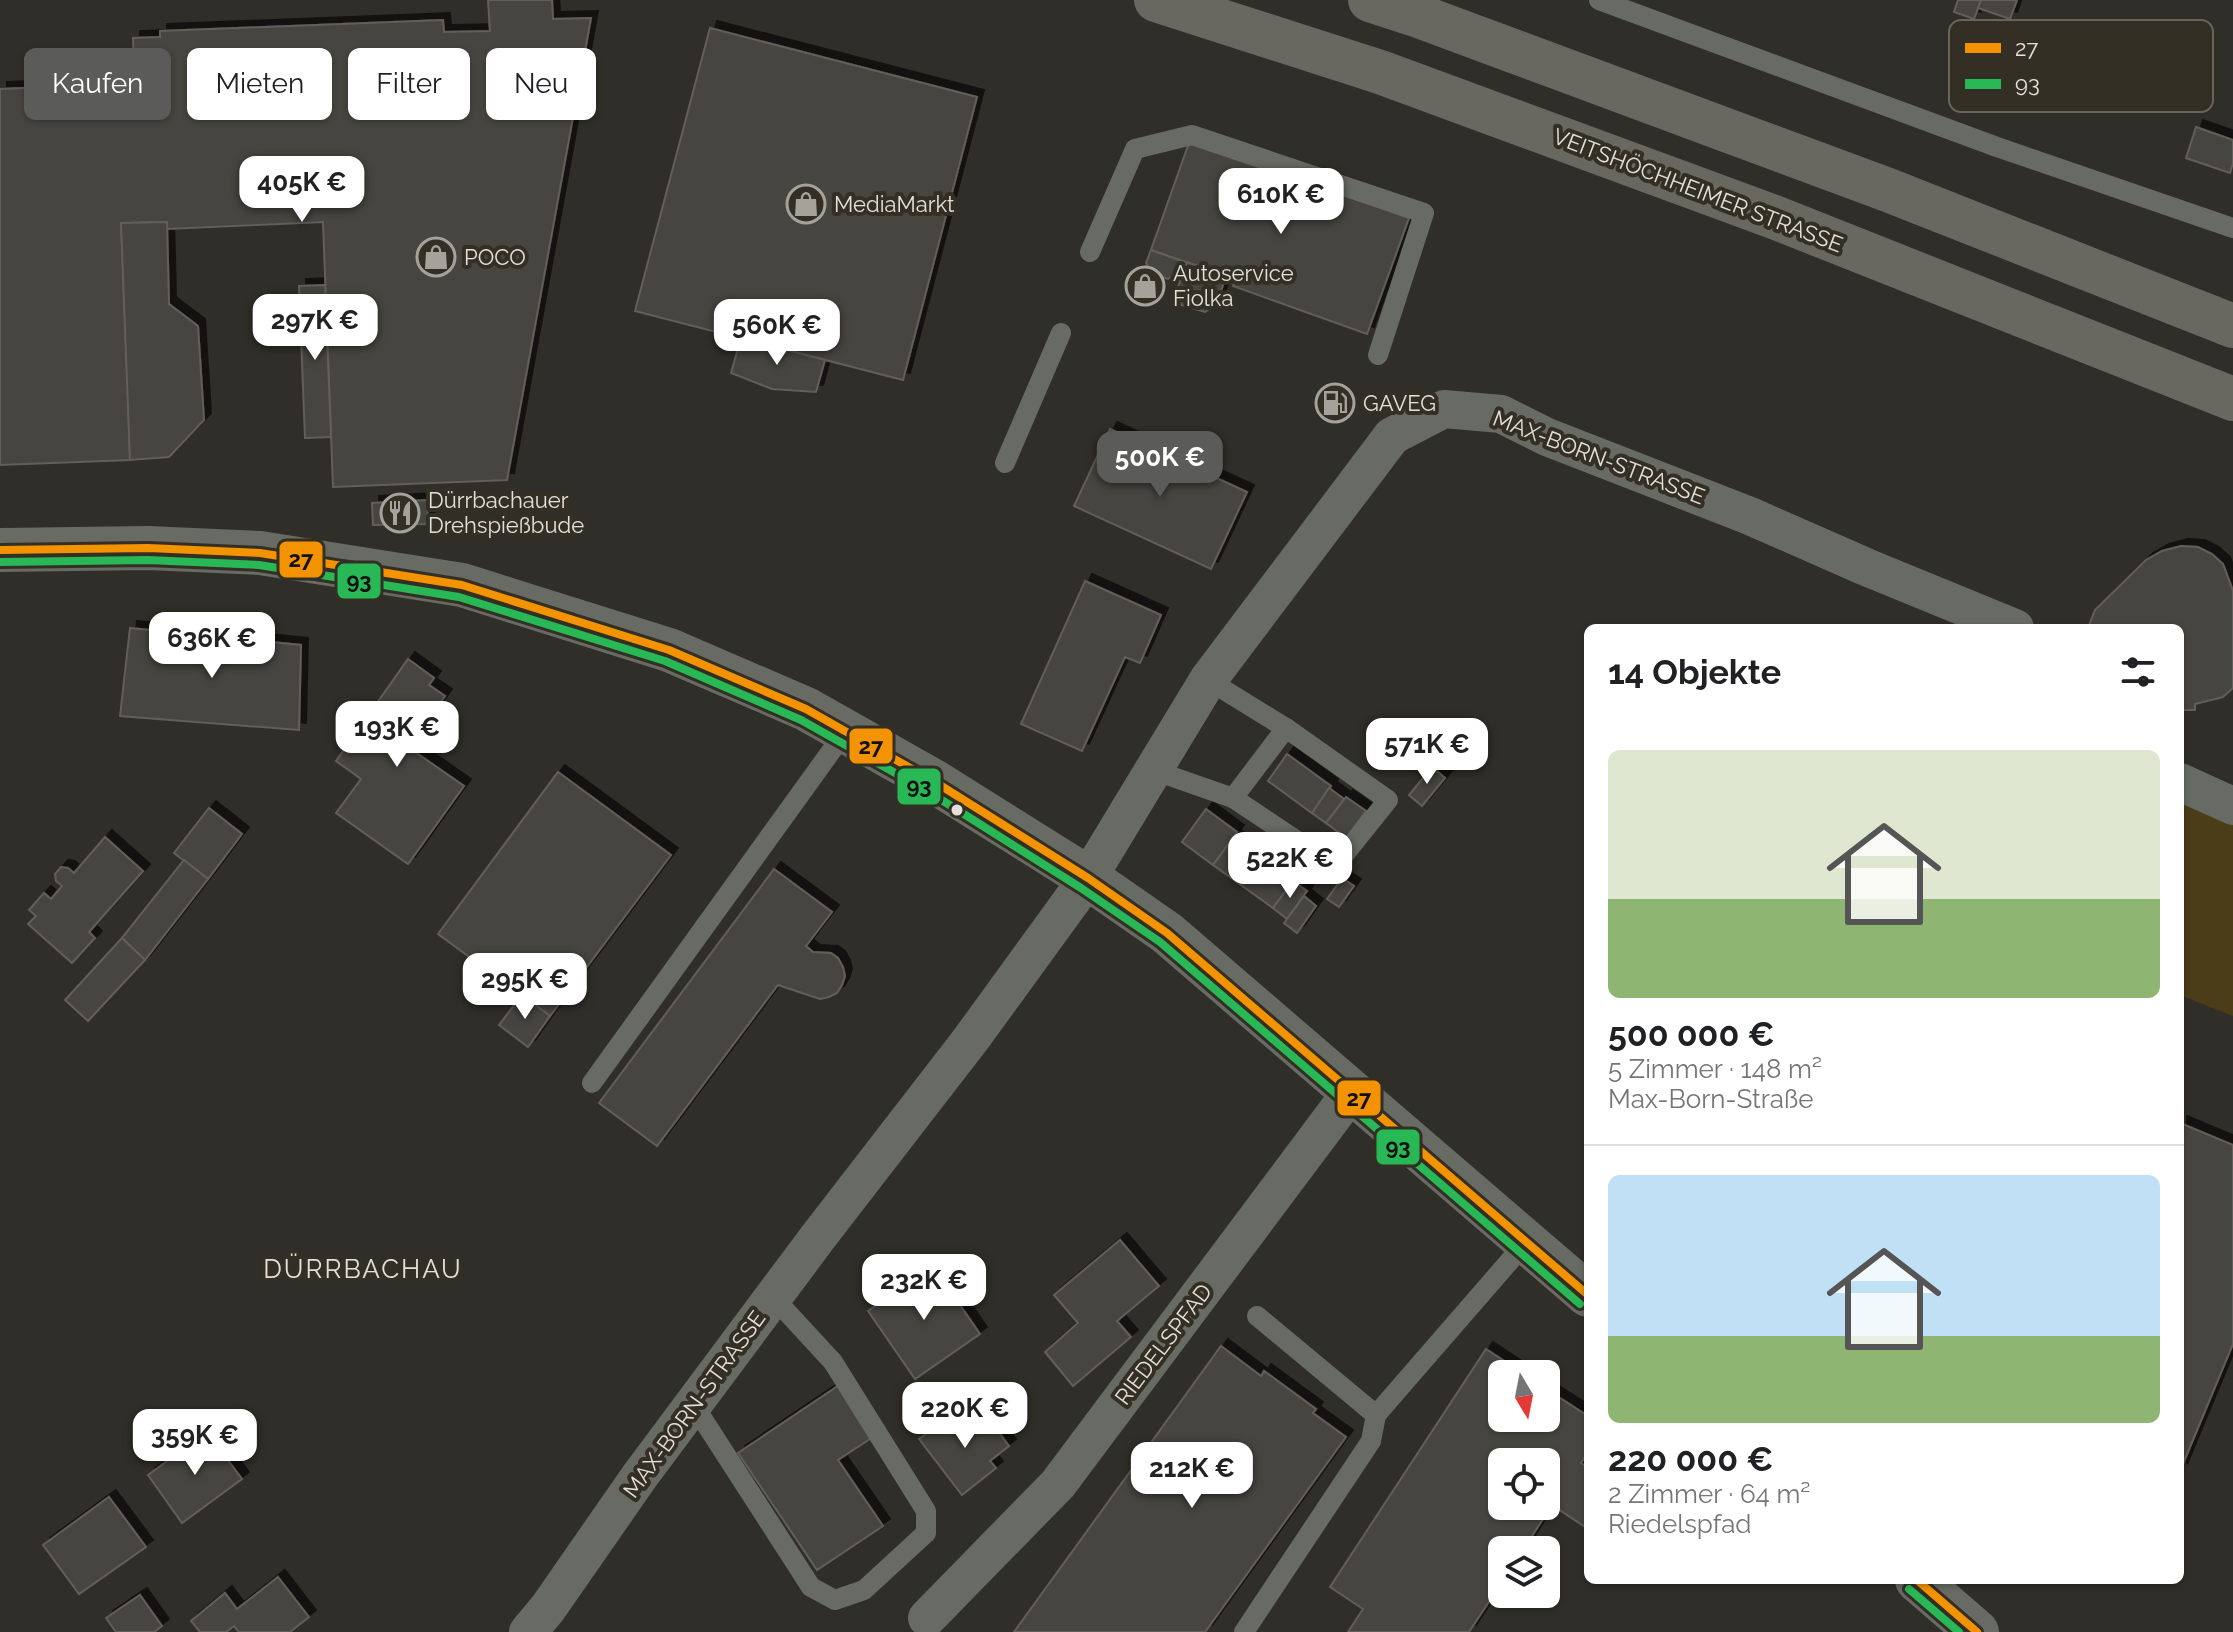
<!DOCTYPE html>
<html lang="de">
<head>
<meta charset="utf-8">
<style>
  :root { --surface:#fff; --page:#f6f6f6; --text:#202124; --muted:#757577; --line:#e0e0e0; --accent:#5b5b5a }
  body { margin:0; font-family:Raleway,sans-serif; background:var(--page); color:var(--text); height:100vh; display:flex; flex-direction:column; font-size:30px; white-space:nowrap }
  * { box-sizing:border-box; margin:0 }
  p { font-size:26px; color:var(--muted) }
  .icon { flex:none; width:44px; height:44px; fill:none; stroke:currentColor; stroke-width:2; stroke-linecap:round; stroke-linejoin:round }
  .map { position:relative; flex:1; overflow:hidden }
  .details { position:absolute; left:1584px; top:624px; width:600px; height:960px; display:flex; flex-direction:column; background:var(--surface); border-radius:12px; box-shadow:0 2px 6px #0004 }
  .details>* { flex:none }
  .banner { position:absolute; left:24px; top:48px; width:760px; height:72px; display:flex; gap:16px }
  .needle { width:52px; rotate:170deg }
  .tools { position:absolute; left:1488px; top:1360px; display:grid; gap:16px }
  .tools a { display:grid; place-items:center; width:72px; height:72px; border-radius:12px; background:var(--surface); box-shadow:0 2px 6px #0004; font-size:40px }
  .price { position:absolute; translate:-50% -68px; padding:0 18px; border-radius:16px; background:#fff; color:#222; font-size:26px; line-height:52px; filter:drop-shadow(0 2px 4px #0008) }
  .price::after { content:''; position:absolute; left:50%; top:48px; width:24px; height:18px; margin-left:-12px; background:inherit; clip-path:polygon(0 0,100% 0,50% 100%) }
  .price.current { background:var(--accent); color:#fff }
  ul { padding:0; list-style:none }
  li { display:grid; align-content:center; gap:16px; height:424px; padding:0 24px }
  li+li { border-top:2px solid var(--line) }
  li span { display:grid; place-items:center; height:248px; border-radius:12px; color:#555 }
  li>.icon { margin-inline-start:auto }
  span .icon { width:144px; height:144px; fill:#fffc; stroke-width:1 }
  li b { font-size:34px }
  h2 { display:flex; justify-content:space-between; align-items:center; height:96px; padding:0 24px; font-size:34px }
  .pill { padding:0 28px; border-radius:12px; background:var(--surface); box-shadow:0 2px 6px #0004; font-size:28px; line-height:72px }
  .pill.current { background:var(--accent); color:#fff }
  .map>svg:first-child { display:block }
  .green { fill:#4a3d18 }
  .building { fill:#474440; stroke:#625e5a; stroke-width:2; fill-rule:evenodd; filter:url(#shadow) }
  .lines { fill:none; stroke-linecap:round; stroke-linejoin:round }
  .service { stroke:#686a64; stroke-width:20 }
  .minor { stroke:#686a64; stroke-width:38 }
  .tertiary { stroke:#686a64; stroke-width:44 }
  .trunk { stroke:#686860; stroke-width:44 }
  .bus-1-casing { stroke:#342f24; stroke-width:14 }
  .bus-2-casing { stroke:#342f24; stroke-width:14 }
  .bus-1 { stroke:#f49301; stroke-width:8 }
  .bus-2 { stroke:#28b856; stroke-width:8 }
  .bus-dot { fill:#e3e0d9; stroke:#342f24; stroke-width:3 }
  .labels { text-anchor:middle; stroke-width:8; stroke-linejoin:round; paint-order:stroke }
  .street-label { font-size:22px; fill:#e3e0d9; stroke:#342f24 }
  .poi-label { font-size:22px; fill:#e3e0d9; stroke:#342f24; text-anchor:start }
  .quarter-label { font-size:26px; letter-spacing:2px; fill:#e3e0d9; stroke:#342f24 }
  .key { fill:#342f24; stroke:#69645a; stroke-width:2 }
  .key-label { font-size:22px; fill:#e3e0d9 }
  .line-badge { stroke:#342f24; stroke-width:3 }
  .pale-badge-label { font-size:22px; text-anchor:middle; font-weight:bold; fill:#111 }
</style>
</head>
<body>
<div class="map">
<svg width="2233" height="1632" viewBox="0 0 2233 1632">
  <defs>
    <filter id="shadow"><feDropShadow dx="7" dy="-7" stdDeviation="0" flood-color="#0009"/></filter>
  </defs>
  <rect width="100%" height="100%" fill="#302e28"/>
  <path class="green" d="M2180 792 2233 813V1016L2180 995Z"/>
  <g class="building">
    <path d="M488 0H552L553 19 591 18 507 480 333 487 323 222 167 229V222L121 223 127 371 158 370 159 386V402L128 404 130 460 0 465V89L116 84V95L135 94 133 38 160 37V31L443 20 444 32 490 31Z"/>
    <path d="M1958 0H1981L1974 19 1954 12Z"/>
    <path d="M1981 0H2017L2010 19 1978 8Z"/>
    <path d="M710 28 977 97 903 380 635 311Z"/>
    <path d="M2196 127 2233 140V163L2230 173 2186 158Z"/>
    <path d="M1190 140 1409 218 1367 334 1233 286 1236 279 1151 250Z"/>
    <path d="M167 222 169 304 198 326 204 420 169 457 130 460 121 223Z"/>
    <path d="M1151 250 1182 261 1176 275 1168 279 1152 274 1146 263Z"/>
    <path d="M1187 262 1226 277 1216 304 1205 312 1181 305 1176 292Z"/>
    <path d="M325 285 331 437 305 438 299 286Z"/>
    <path d="M741 338 825 360 816 392 772 389 731 373Z"/>
    <path d="M1110 429 1247 492 1211 569 1074 506Z"/>
    <path d="M427 500 428 524 373 525 372 503Z"/>
    <path d="M2181 546 2198 547 2212 554 2223 564 2233 591V688L2223 697 2195 704V710H2183V704L2180 703V628H2088L2095 610 2146 560 2162 551Z"/>
    <path d="M1085 581 1161 615 1140 663 1125 657 1082 751 1021 724Z"/>
    <path d="M130 628 301 645 299 730 120 716Z"/>
    <path d="M408 659 434 678 429 685 445 696 408 747 464 786 408 864 336 813 361 779 336 761Z"/>
    <path d="M1287 754 1331 786 1312 813 1268 781Z"/>
    <path d="M1432 767 1445 778 1422 806 1409 795Z"/>
    <path d="M558 772 671 855 550 1016 438 934Z"/>
    <path d="M1329 788 1344 799 1326 823 1312 813Z"/>
    <path d="M1346 797 1366 811 1346 838 1326 823Z"/>
    <path d="M209 808 242 834 208 879 174 853Z"/>
    <path d="M1206 809 1237 832 1213 865 1182 842Z"/>
    <path d="M105 837 143 871 89 932 95 938 72 963 28 924 36 916 29 910 44 893 51 899 62 886 56 881 55 874 61 867 68 868 74 873Z"/>
    <path d="M1234 837 1293 881 1273 908 1213 865Z"/>
    <path d="M184 860 208 879 145 960 122 938Z"/>
    <path d="M774 869 832 912 806 946 813 952 831 953 838 958 843 967 845 976 842 985 837 993 829 997 820 999 778 985 657 1146 599 1103Z"/>
    <path d="M1342 878 1354 886 1339 907 1327 899Z"/>
    <path d="M1293 881 1307 891 1287 919 1273 908Z"/>
    <path d="M1304 896 1316 906 1297 933 1284 923Z"/>
    <path d="M122 938 145 960 88 1021 65 1000Z"/>
    <path d="M522 995 550 1016 528 1047 499 1025Z"/>
    <path d="M2180 1123 2233 1145V1344L2180 1471Z"/>
    <path d="M1120 1240 1159 1286 1117 1321 1131 1337 1073 1386 1045 1352 1078 1323 1054 1295Z"/>
    <path d="M933 1266 980 1334 915 1379 868 1311Z"/>
    <path d="M1221 1346 1261 1376 1264 1371 1316 1409 1313 1413 1346 1437 1205 1632H1014Z"/>
    <path d="M1486 1349 1524 1374H1502V1418H1546V1389L1588 1416V1452L1581 1463 1588 1468V1523L1585 1527 1552 1505 1523 1550H1502V1582L1469 1632H1348L1363 1609 1330 1587ZM1502 1462H1546V1506H1502Z"/>
    <path d="M838 1386 873 1437 838 1460 883 1526 817 1570 738 1453Z"/>
    <path d="M954 1413 967 1430 986 1415 1009 1446 990 1461 996 1468 962 1495 919 1439Z"/>
    <path d="M207 1432 242 1479 182 1523 148 1475Z"/>
    <path d="M109 1497 146 1547 79 1594 43 1545Z"/>
    <path d="M278 1577 309 1617 290 1632H239L234 1626 226 1632H200L191 1621 225 1593 237 1609Z"/>
    <path d="M140 1595 162 1626 154 1632H116L106 1618Z"/>
  </g>
  <g class="lines">
    <g class="service">
      <path d="M1599 0 1997 147 2233 228"/>
      <path d="M1090 252 1135 149 1192 135 1424 213 1378 355"/>
      <path d="M1005 463 1061 333"/>
      <path d="M1153 770 1233 798 1335 866 1388 800 1286 728 1208 680"/>
      <path d="M1233 798 1286 728"/>
      <path d="M592 1083 845 732"/>
      <path d="M1257 1316 1376 1415 1527 1241"/>
      <path d="M693 1404 811 1587 835 1600 864 1590 926 1533V1511L833 1362 773 1297"/>
      <path d="M1244 1632 1371 1441 1376 1415"/>
    </g>
    <g class="minor">
      <path d="M2180 782 2233 806"/>
      <path d="M927 1618 1058 1484 1352 1091"/>
      <path d="M528 1632 548 1608 639 1477 818 1237 971 1039 1088 878 1208 680 1392 436 1444 409 1501 414 1547 437 1750 516 1866 567 2015 628"/>
    </g>
    <g class="tertiary">
      <path d="M0 550 148 548 260 553 462 585 669 650 806 709 935 782 1088 878 1167 933 1588 1295"/>
      <path d="M1917 1580 1977 1632"/>
    </g>
    <g class="trunk">
      <path d="M1156 0 1380 72 1774 217 2233 399"/>
      <path d="M1370 0 1419 16 1888 190 2233 326"/>
    </g>
    <g class="bus-1-casing">
      <g id="bus-1">
        <path d="M0 550 148 548 260 553 462 585 669 650 806 709 935 782 1088 878 1167 933 1588 1295"/>
        <path d="M1917 1580 1977 1632"/>
      </g>
    </g>
    <g class="bus-2-casing">
      <g id="bus-2">
        <path d="M0 562 148 560 259 565 459 597 665 661 801 720 929 792 1081 888 1160 942 1580 1304"/>
        <path d="M1909 1589 1959 1632"/>
      </g>
    </g>
    <use href="#bus-1" class="bus-1"/>
    <use href="#bus-2" class="bus-2"/>
  </g>
  <defs>
    <g id="shop-ring" transform="scale(2)"><circle r="9.5" fill="#342f24" stroke="#a4a29b" stroke-width="1.5"/><path d="M-5-2.5h2.3a2.7 3.5 0 0 1 5.4 0H5L5.5 6h-11ZM-1.5-2.5h3a1.5 2.3 0 0 0-3 0Z" fill="#a4a29b"/></g>
    <g id="fuel-ring" transform="scale(2)"><circle r="9.5" fill="#342f24" stroke="#a4a29b" stroke-width="1.5"/><path d="M-5.5-6h7V0h2V4h1.3V-2.5L3-4.5l.8-.8L6-3V5H2.5V1h-1V6h-7ZM-4.2-4.7v3.2H.2V-4.7Z" fill="#a4a29b"/></g>
    <g id="restaurant-ring" transform="scale(2)"><circle r="9.5" fill="#342f24" stroke="#a4a29b" stroke-width="1.5"/><path d="M-5-6h1v4h1v-4h1v4h1v-4h1v5L-1.5 .5V6h-2V.5L-5-1ZM5-6V6H3V1.5H1.5Q1.5-4 5-6Z" fill="#a4a29b"/></g>
  </defs>
  <g fill-rule="evenodd">
    <use href="#shop-ring" x="806" y="204"/>
    <use href="#shop-ring" x="436" y="257"/>
    <use href="#shop-ring" x="1145" y="286"/>
    <use href="#fuel-ring" x="1335" y="403"/>
    <use href="#restaurant-ring" x="400" y="513"/>
  </g>
  <circle class="bus-dot" cx="957" cy="810" r="7"/>
  <g class="labels">
    <g class="street-label">
      <text transform="translate(1698 190) rotate(21)" y="8">VEITSHÖCHHEIMER STRASSE</text>
      <text transform="translate(1599 457) rotate(21)" y="8">MAX-BORN-STRASSE</text>
      <text transform="translate(1163 1344) rotate(-53)" y="8">RIEDELSPFAD</text>
      <text transform="translate(694 1404) rotate(-54)" y="8">MAX-BORN-STRASSE</text>
    </g>
    <g class="poi-label">
      <text x="834" y="212">MediaMarkt</text>
      <text x="464" y="265">POCO</text>
      <text x="1173" y="281">Autoservice<tspan x="1173" dy="25">Fiolka</tspan></text>
      <text x="1363" y="411">GAVEG</text>
      <text x="428" y="508">Dürrbachauer<tspan x="428" dy="25">Drehspießbude</tspan></text>
    </g>
    <g class="quarter-label">
      <text x="363" y="1278">DÜRRBACHAU</text>
    </g>
  </g>
  <rect x="1949" y="20" width="264" height="92" rx="12" class="key"/>
  <rect x="1965" y="43" width="36" height="10" fill="#f49301"/>
  <rect x="1965" y="79" width="36" height="10" fill="#28b856"/>
  <g class="key-label">
    <text x="2015" y="56">27</text>
    <text x="2015" y="92">93</text>
  </g>
  <g class="line-badge">
    <rect x="278" y="540" width="46" height="39" rx="8" fill="#f49301"/>
    <rect x="336" y="562" width="46" height="38" rx="8" fill="#28b856"/>
    <rect x="848" y="727" width="46" height="38" rx="8" fill="#f49301"/>
    <rect x="896" y="767" width="46" height="39" rx="8" fill="#28b856"/>
    <rect x="1336" y="1079" width="46" height="38" rx="8" fill="#f49301"/>
    <rect x="1375" y="1128" width="46" height="38" rx="8" fill="#28b856"/>
  </g>
  <g class="pale-badge-label">
    <text x="301" y="567">27</text>
    <text x="359" y="589">93</text>
    <text x="871" y="754">27</text>
    <text x="919" y="794">93</text>
    <text x="1359" y="1106">27</text>
    <text x="1398" y="1155">93</text>
  </g>
</svg>
<div class="tools">
<a><svg class="needle" viewBox="-14 -14 28 28"><path d="M0-13l5 13h-10z" fill="#e53935"/><path d="M0 13l5-13h-10z" fill="#757577"/></svg></a>
<a><svg class="icon" aria-label="locate" viewBox="0 0 24 24"><circle cx="12" cy="12" r="6"/><path d="M12 2v4M12 18v4M2 12h4M18 12h4"/></svg></a>
<a><svg class="icon" aria-label="layers" viewBox="0 0 24 24"><path d="M12 4l9 5-9 5-9-5zM3 14l9 5 9-5"/></svg></a>
</div>
<b class="price" style="left:302px;top:224px">405K €</b>
<b class="price" style="left:1281px;top:236px">610K €</b>
<b class="price" style="left:315px;top:362px">297K €</b>
<b class="price" style="left:777px;top:367px">560K €</b>
<b class="price current" style="left:1160px;top:499px">500K €</b>
<b class="price" style="left:212px;top:680px">636K €</b>
<b class="price" style="left:397px;top:769px">193K €</b>
<b class="price" style="left:1427px;top:786px">571K €</b>
<b class="price" style="left:1290px;top:900px">522K €</b>
<b class="price" style="left:525px;top:1021px">295K €</b>
<b class="price" style="left:924px;top:1322px">232K €</b>
<b class="price" style="left:965px;top:1450px">220K €</b>
<b class="price" style="left:195px;top:1477px">359K €</b>
<b class="price" style="left:1192px;top:1510px">212K €</b>
<div class="banner">
<a class="pill current">Kaufen</a>
<a class="pill">Mieten</a>
<a class="pill">Filter</a>
<a class="pill">Neu</a>
</div>
<section class="details">
<h2>14 Objekte<svg class="icon" aria-label="filters" viewBox="0 0 24 24"><path d="M4 7h16M4 17h16"/><circle cx="9" cy="7" r="2"/><circle cx="15" cy="17" r="2"/></svg></h2>
<ul>
<li><span style="background:linear-gradient(#dfe7d0 60%,#8fb573 0)"><svg class="icon" aria-label="home" viewBox="0 0 24 24"><path d="M3 11l9-7 9 7M6 9v11h12V9"/></svg></span><div><b>500 000 €</b><p>5 Zimmer · 148 m²</p><p>Max-Born-Straße</p></div></li>
<li><span style="background:linear-gradient(#bfe0f5 65%,#8fb573 0)"><svg class="icon" aria-label="home" viewBox="0 0 24 24"><path d="M3 11l9-7 9 7M6 9v11h12V9"/></svg></span><div><b>220 000 €</b><p>2 Zimmer · 64 m²</p><p>Riedelspfad</p></div></li>
</ul>
</section>
</div>
</body>
</html>
